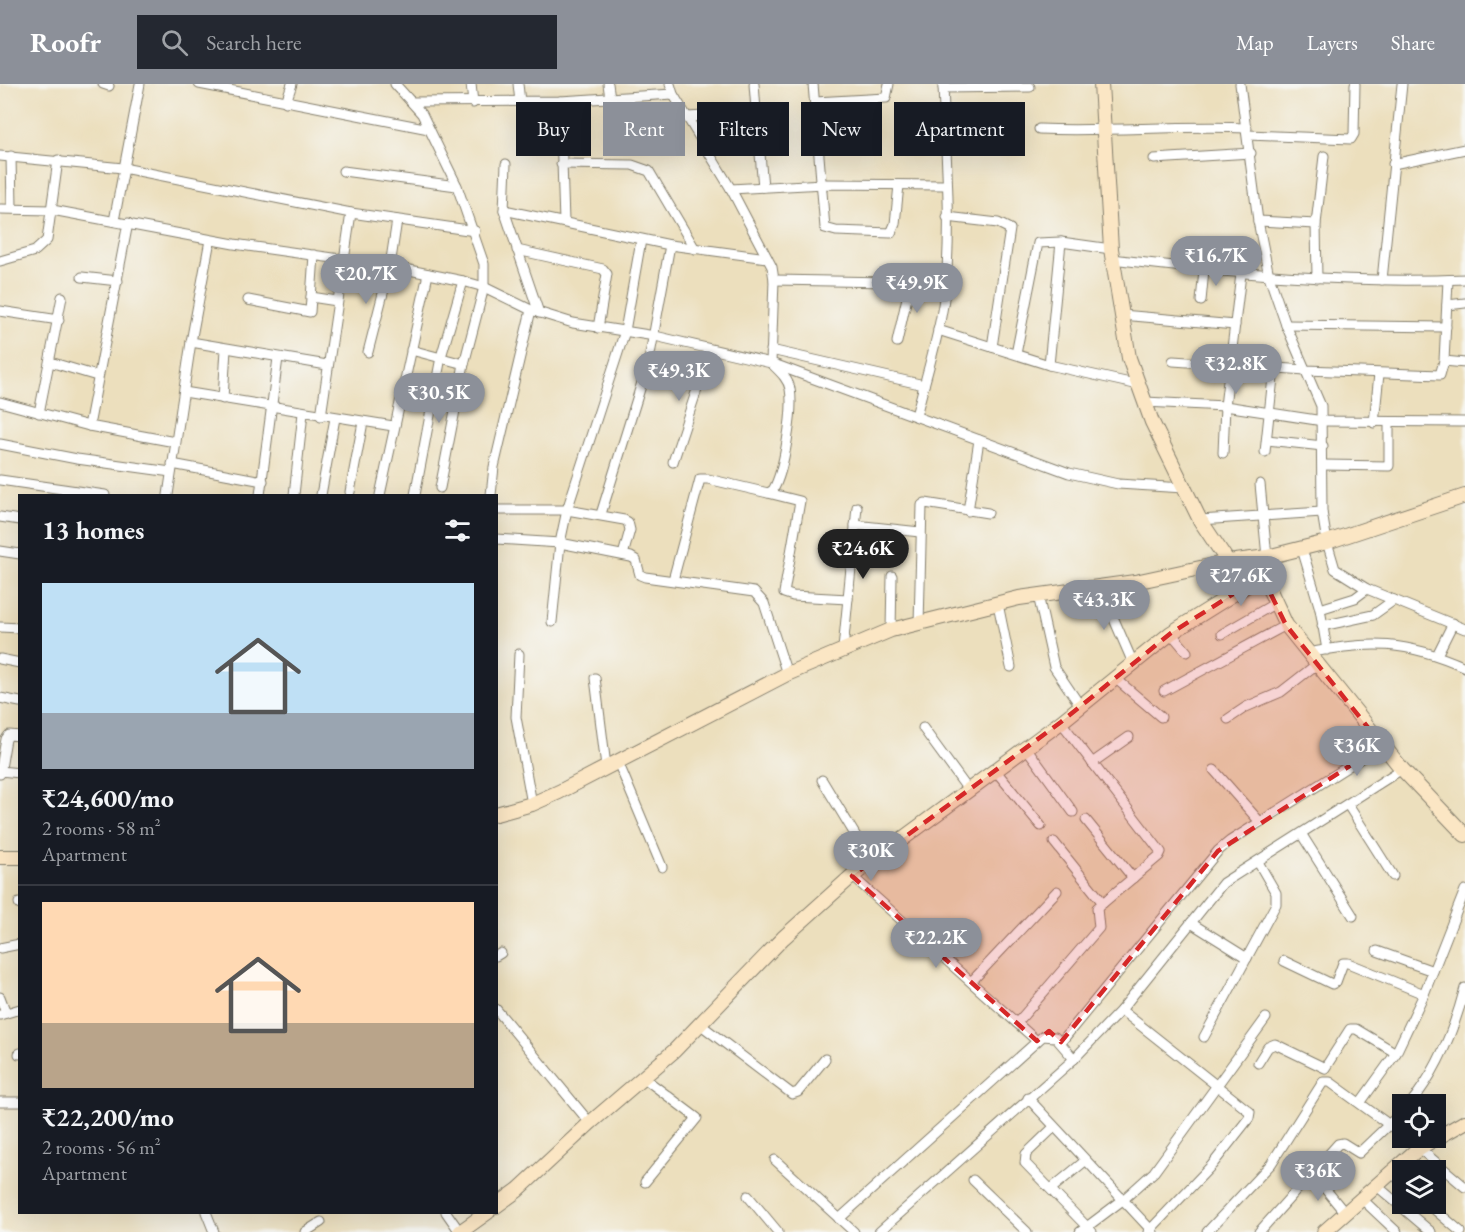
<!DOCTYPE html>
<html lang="en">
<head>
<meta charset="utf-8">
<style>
  :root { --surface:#171b24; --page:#242831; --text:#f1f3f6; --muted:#9ea1a6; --line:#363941; --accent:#8c9099 }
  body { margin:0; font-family:"EB Garamond",serif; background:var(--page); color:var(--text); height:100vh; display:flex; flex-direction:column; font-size:22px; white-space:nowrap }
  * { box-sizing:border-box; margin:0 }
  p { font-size:20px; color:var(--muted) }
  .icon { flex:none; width:33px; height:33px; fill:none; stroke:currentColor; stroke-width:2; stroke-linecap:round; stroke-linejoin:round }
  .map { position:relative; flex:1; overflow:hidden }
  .side { position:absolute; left:18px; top:410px; width:480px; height:720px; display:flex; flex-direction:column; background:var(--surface); border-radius:0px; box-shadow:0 6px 24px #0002 }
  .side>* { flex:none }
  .hud { position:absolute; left:516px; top:18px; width:570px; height:54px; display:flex; gap:12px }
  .buttons { position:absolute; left:1392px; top:1010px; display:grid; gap:12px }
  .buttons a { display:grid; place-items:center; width:54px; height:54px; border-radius:0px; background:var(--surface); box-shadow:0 6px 24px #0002; font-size:30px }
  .price { position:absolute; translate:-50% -51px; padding:0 14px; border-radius:21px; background:var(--accent); color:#fff; font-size:20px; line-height:39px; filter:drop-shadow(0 2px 3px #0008) }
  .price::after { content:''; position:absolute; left:50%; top:36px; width:18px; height:14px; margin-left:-9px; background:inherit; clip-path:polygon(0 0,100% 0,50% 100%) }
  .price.current { background:#222; color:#fff }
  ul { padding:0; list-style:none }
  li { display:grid; align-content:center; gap:12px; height:318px; padding:0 24px }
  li+li { border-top:2px solid var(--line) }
  li span { display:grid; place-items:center; height:186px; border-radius:0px; color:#555 }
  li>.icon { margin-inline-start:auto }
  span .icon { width:108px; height:108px; fill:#fffc; stroke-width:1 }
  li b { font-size:26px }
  h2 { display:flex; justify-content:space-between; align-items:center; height:72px; padding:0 24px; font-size:26px }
  .chip { padding:0 21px; border-radius:0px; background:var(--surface); box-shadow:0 6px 24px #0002; font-size:21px; line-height:54px }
  .chip.current { background:var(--accent); color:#fff }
  header { display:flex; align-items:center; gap:36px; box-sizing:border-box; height:84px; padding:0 30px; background:var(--accent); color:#fff }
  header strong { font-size:28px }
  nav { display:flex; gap:33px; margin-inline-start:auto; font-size:21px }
  .search { width:420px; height:54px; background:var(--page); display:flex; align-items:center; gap:15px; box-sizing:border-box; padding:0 21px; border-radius:0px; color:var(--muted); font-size:22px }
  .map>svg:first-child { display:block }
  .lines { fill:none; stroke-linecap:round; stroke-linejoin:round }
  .street-casing { stroke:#847e6c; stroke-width:11 }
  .secondary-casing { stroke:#847e6c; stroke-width:16 }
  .street { stroke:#fff; stroke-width:9 }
  .secondary { stroke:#fbe6c4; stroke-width:14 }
  .marked { fill:#d62828; fill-opacity:0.2; stroke:#d62828; stroke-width:4.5; stroke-dasharray:12 8; stroke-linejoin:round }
</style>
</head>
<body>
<header>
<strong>Roofr</strong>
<div class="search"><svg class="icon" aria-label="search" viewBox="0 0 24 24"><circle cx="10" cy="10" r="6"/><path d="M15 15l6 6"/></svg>Search here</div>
<nav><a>Map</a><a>Layers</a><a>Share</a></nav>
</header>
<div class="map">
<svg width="1465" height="1148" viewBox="0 0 1465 1148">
  <rect width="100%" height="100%" fill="#f6f6f2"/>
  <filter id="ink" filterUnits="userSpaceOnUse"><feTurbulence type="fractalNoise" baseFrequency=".0167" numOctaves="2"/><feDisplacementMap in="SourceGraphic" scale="12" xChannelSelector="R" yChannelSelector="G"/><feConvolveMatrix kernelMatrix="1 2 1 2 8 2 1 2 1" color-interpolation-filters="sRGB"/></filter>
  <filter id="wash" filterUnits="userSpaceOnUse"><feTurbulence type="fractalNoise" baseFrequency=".008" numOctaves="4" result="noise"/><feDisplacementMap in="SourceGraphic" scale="24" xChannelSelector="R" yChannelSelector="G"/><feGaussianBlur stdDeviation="1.35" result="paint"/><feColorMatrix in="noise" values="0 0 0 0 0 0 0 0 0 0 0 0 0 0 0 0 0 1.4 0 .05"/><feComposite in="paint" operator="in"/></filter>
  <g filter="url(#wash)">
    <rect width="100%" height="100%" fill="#ecdfbd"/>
  </g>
  <g filter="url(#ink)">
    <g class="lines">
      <g class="street-casing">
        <g id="street">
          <path d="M103 0 109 2"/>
          <path d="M199 0 429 45"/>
          <path d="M395 0 422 30 457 102 484 180V203L464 280 440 404"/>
          <path d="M471 0 473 19"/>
          <path d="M518 0 520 18"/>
          <path d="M608 0 610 14"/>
          <path d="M670 0 673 10 731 105 772 183 774 196 771 279C779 287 788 294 790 305 794 326 784 388 773 406L768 409 708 395H700L673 496"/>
          <path d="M813 0 825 144 836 147 891 149 895 140 899 101"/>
          <path d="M1240 0 1258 137 1269 192 1286 241 1321 322 1322 428 1327 458 1335 485 1367 505 1465 545"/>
          <path d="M943 4 1030 3"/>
          <path d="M560 17 564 138"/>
          <path d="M286 18 292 0"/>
          <path d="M412 18 560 17 673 10"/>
          <path d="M815 18 886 14 889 0"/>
          <path d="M756 26 763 103"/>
          <path d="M688 33 751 29 756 26 754 0"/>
          <path d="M1039 45C1108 48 1177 41 1247 44"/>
          <path d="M1248 51 1351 55 1354 50 1355 0"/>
          <path d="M0 72 123 84 351 129 475 147"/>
          <path d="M11 72 12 124"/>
          <path d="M1154 75 1251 69"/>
          <path d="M506 80 504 126 539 229"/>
          <path d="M561 80 632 81 649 87 695 165"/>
          <path d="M1393 80 1465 65"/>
          <path d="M343 87 457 102"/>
          <path d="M731 105 824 100 946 101"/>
          <path d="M0 125 52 126 234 160 390 182 463 197 484 203 531 226 573 239 655 252 771 279 1069 389 1118 400 1184 404"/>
          <path d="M504 126 670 161 767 174"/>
          <path d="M947 133 998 139 1010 145 992 263"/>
          <path d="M114 137 140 0"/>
          <path d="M1258 137 1316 140"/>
          <path d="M517 166 603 185 607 190 598 244"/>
          <path d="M1112 175C1229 189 1347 200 1465 195"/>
          <path d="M0 177 35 167 47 156 58 76"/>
          <path d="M82 193 118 197"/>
          <path d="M1317 194 1316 140 1324 72"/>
          <path d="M774 196 946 199"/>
          <path d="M1382 196 1402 0"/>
          <path d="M311 213 337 217"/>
          <path d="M248 216 310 228 314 171"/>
          <path d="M1201 217 1204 186"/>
          <path d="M1447 221 1465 219"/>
          <path d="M0 227 59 236"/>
          <path d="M1122 231 1235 241"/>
          <path d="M1286 241 1446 243"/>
          <path d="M938 246 1049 281 1139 301"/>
          <path d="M191 258 327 281"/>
          <path d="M897 258 911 196"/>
          <path d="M411 266 464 280"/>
          <path d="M771 266 924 301"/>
          <path d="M368 268 390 182 397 136"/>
          <path d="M1016 270 1038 159 1061 158 1111 165"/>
          <path d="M1173 277 1306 286 1440 291 1444 277 1448 196"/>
          <path d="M1444 277 1465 279"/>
          <path d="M50 278 97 292"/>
          <path d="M1049 281 1061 158"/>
          <path d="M184 308 393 342"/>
          <path d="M223 315 226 265"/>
          <path d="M0 318 89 342 175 358"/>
          <path d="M1145 318 1225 322 1323 337 1465 338"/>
          <path d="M39 329 62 213"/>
          <path d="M321 332 351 129"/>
          <path d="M916 332C927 288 942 243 946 198 952 132 945 65 943 0"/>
          <path d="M1374 339 1379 290"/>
          <path d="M89 342 128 139"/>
          <path d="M1267 356 1323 362"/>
          <path d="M0 360 77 375 171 388"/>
          <path d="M1265 368 1274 284"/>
          <path d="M1223 369 1225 322 1241 190"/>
          <path d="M673 378 710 266"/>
          <path d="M172 380 263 397"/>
          <path d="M1323 381 1389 382V339"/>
          <path d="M0 396 105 411"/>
          <path d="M1260 400 1267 473"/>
          <path d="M350 408 363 338"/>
          <path d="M768 409 800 417 784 509 793 512 848 515"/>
          <path d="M168 411 191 258 210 156"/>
          <path d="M260 411 278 274"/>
          <path d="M294 411 303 329"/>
          <path d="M321 411 335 334"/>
          <path d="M380 411 428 190"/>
          <path d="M415 411 441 273 463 197"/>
          <path d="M491 411 494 383 531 226"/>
          <path d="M496 426H567L624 436 628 438 630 446 623 471"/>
          <path d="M968 427 979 356"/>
          <path d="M601 430 649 276 670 161"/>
          <path d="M0 433 20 436"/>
          <path d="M1200 436 1322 428"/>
          <path d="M855 441 920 448"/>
          <path d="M496 455 560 459 631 473 636 476 640 491 645 493 754 508 764 519 787 590"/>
          <path d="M1302 465 1320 525 1327 566"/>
          <path d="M0 467 20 470"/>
          <path d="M1100 503 1133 579"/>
          <path d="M1038 511 1054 583 1081 623"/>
          <path d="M998 520 1011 583"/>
          <path d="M1320 525 1355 514 1367 505"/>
          <path d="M552 538 560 459 567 426 625 247 641 156"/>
          <path d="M919 540 922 421 925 419 988 429"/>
          <path d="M1322 542 1373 531 1394 516"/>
          <path d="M0 543 20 544"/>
          <path d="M891 546 892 492"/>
          <path d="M1171 549 1187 568"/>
          <path d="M1222 550 1274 520"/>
          <path d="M843 565 857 423"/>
          <path d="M1308 569C1370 556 1407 557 1465 583"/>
          <path d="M519 570 516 633 532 720"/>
          <path d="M1437 571 1453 539"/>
          <path d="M0 575 20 579"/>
          <path d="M595 594 606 682"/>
          <path d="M1115 594 1161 633"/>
          <path d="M1164 607 1286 541"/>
          <path d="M0 614 20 618"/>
          <path d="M1228 635 1246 623 1281 608 1317 580"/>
          <path d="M923 644 969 707"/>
          <path d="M1025 662 1073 728"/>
          <path d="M618 678 662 783"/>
          <path d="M1092 679 1129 653"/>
          <path d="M995 686 1041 742"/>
          <path d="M1214 686 1260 738"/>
          <path d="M0 687 20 689"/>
          <path d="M0 690 6 655 9 651 20 652"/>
          <path d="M822 696 871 777"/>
          <path d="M1348 721 1393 792"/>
          <path d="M1086 736 1133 794"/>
          <path d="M1302 751 1353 832"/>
          <path d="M1054 758 1103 819"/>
          <path d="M852 792 1037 957"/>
          <path d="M19 819 20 821"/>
          <path d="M1191 839 1247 874"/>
          <path d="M0 864 20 860"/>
          <path d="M1377 867 1433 887"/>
          <path d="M496 872 501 869"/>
          <path d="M1284 877 1332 900 1336 898 1343 879H1348L1424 910"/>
          <path d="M972 897 1057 807"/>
          <path d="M0 913 6 929"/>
          <path d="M496 925 590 1039"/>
          <path d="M1121 926 1250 1028 1249 1034 1212 1081 1148 1148"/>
          <path d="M0 931 20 925"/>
          <path d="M1017 939 1099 844 1097 824 1159 772 1161 768 1061 638"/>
          <path d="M701 941 792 1010 798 1008 825 975"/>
          <path d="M1204 953 1276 820V809L1258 778"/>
          <path d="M1061 958 1218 767 1230 757 1382 661"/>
          <path d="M19 970 20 969"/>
          <path d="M1258 979 1268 963 1275 960 1325 984 1350 945H1356L1396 969"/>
          <path d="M644 994 697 1034 645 1098"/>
          <path d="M1028 1014 1153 1148"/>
          <path d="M0 1018H20"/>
          <path d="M1360 1019 1396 969 1424 910 1465 806"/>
          <path d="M1410 1020C1438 986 1454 946 1465 904"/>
          <path d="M1053 1044 1026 1070 1025 1079 1092 1148"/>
          <path d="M1406 1053 1465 1103"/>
          <path d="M775 1076 854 1148"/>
          <path d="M1313 1090 1345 1129"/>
          <path d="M1393 1090 1402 1098"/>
          <path d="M973 1096 1027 1148"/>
          <path d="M1377 1102 1431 1148"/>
          <path d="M1051 1105 1085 1077"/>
          <path d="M748 1112 778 1148"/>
          <path d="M1362 1115 1397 1148"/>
          <path d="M1427 1119 1461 1148"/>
          <path d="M206 1128 214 1148"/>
          <path d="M446 1128 460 1148"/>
          <path d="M839 1135 1043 952 1055 953 1074 975"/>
          <path d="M305 1148 321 1138"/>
          <path d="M879 1148 1074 975 1121 926 1223 799 1402 685"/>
          <path d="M1080 1148 1124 1115 1154 1088 1266 934"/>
          <path d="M1207 1148 1271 1080 1323 998H1330L1402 1050"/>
          <path d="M1259 1148 1338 1060 1343 1059 1359 1069 1402 1028"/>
        </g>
      </g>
      <g class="secondary-casing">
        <g id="secondary">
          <path d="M1101 0 1111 165 1129 274 1152 338 1200 436 1228 478"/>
          <path d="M1259 483 1286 541 1402 685 1465 751"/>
          <path d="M496 730 532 720 559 708 787 590 891 546 1019 514 1135 498 1228 478 1267 473 1327 458 1465 412"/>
          <path d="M0 773H20"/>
          <path d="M496 1122 518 1106 590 1039 674 967 783 854 852 792 1061 638 1171 549 1262 492"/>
          <path d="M460 1148 488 1128"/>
          <path d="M1324 1148 1419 1064 1465 1038"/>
        </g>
      </g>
      <use href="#street" class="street"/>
      <use href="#secondary" class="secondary"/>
    </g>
  </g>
  <path class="marked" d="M1262 492 1286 541 1382 661 1218 767 1061 958 1049 947 1037 957 852 792 1061 638 1171 549Z"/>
</svg>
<div class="buttons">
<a><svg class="icon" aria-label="locate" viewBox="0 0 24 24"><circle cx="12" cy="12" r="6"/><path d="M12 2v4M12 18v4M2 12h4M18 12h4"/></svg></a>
<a><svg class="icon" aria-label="layers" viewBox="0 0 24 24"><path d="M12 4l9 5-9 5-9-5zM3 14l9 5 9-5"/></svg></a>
</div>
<b class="price" style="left:1216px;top:203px">₹16.7K</b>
<b class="price" style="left:366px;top:221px">₹20.7K</b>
<b class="price" style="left:917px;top:230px">₹49.9K</b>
<b class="price" style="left:1236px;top:311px">₹32.8K</b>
<b class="price" style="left:679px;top:318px">₹49.3K</b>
<b class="price" style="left:439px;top:340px">₹30.5K</b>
<b class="price current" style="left:863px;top:496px">₹24.6K</b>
<b class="price" style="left:1241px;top:523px">₹27.6K</b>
<b class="price" style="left:1104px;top:547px">₹43.3K</b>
<b class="price" style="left:1357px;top:693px">₹36K</b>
<b class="price" style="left:871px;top:798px">₹30K</b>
<b class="price" style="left:936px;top:885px">₹22.2K</b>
<b class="price" style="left:1318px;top:1118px">₹36K</b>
<div class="hud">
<a class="chip">Buy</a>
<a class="chip current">Rent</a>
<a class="chip">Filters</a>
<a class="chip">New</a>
<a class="chip">Apartment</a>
</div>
<section class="side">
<h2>13 homes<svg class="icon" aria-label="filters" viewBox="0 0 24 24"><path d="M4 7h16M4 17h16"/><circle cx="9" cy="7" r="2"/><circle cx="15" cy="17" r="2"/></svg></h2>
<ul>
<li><span style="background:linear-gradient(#bfe0f5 70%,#9aa5b1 0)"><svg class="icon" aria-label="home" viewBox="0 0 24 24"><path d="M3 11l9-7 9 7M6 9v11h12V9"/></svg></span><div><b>₹24,600/mo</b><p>2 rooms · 58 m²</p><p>Apartment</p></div></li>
<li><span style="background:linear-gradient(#ffd9b3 65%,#b9a48a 0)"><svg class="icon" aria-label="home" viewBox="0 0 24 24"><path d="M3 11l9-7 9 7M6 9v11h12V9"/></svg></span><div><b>₹22,200/mo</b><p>2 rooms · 56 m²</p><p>Apartment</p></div></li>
</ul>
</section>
</div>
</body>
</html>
